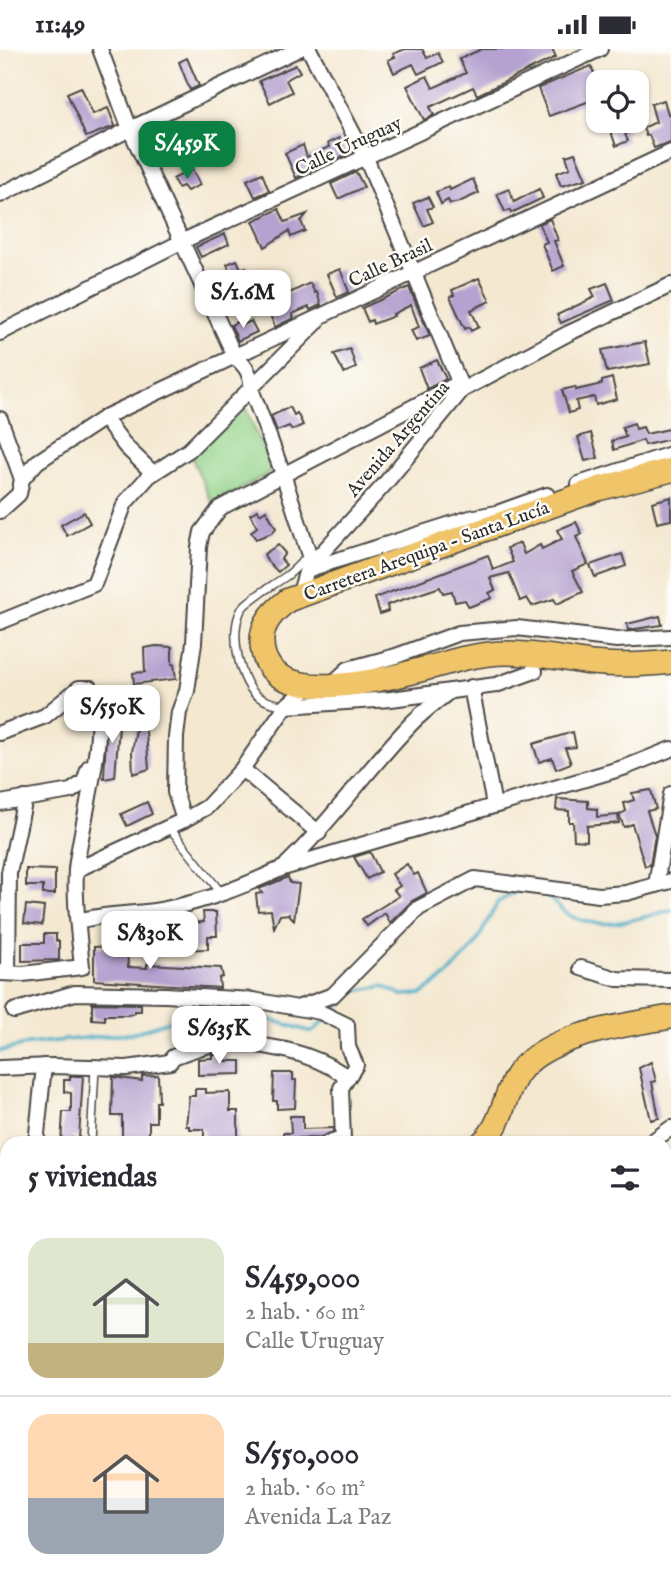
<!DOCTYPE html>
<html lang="es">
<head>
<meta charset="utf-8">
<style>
  :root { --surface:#fff; --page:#f2f2f3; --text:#2b2b33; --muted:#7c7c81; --line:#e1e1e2; --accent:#0b8043 }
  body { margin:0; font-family:"IM FELL English",serif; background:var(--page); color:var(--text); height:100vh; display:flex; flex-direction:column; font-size:26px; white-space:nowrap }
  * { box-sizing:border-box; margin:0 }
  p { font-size:23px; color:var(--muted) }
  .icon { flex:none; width:38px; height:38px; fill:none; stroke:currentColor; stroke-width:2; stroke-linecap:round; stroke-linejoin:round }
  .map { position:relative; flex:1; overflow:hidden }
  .details { position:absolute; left:0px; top:1087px; width:672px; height:450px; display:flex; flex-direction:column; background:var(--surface); border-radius:21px 21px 0 0; box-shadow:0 2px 5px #0004 }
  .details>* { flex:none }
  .buttons { position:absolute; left:586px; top:21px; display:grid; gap:14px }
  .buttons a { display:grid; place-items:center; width:63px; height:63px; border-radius:14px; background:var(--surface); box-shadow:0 2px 5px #0004; font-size:35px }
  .price { position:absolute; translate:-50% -60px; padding:0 16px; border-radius:14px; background:#fff; color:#222; font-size:23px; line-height:46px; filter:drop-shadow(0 2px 4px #0008) }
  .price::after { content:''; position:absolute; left:50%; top:42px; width:21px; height:16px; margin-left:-10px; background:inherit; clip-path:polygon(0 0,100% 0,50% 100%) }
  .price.active { background:var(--accent); color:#fff }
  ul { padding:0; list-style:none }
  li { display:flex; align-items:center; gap:21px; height:175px; padding:0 28px }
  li+li { border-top:2px solid var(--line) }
  li span { display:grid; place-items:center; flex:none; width:196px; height:140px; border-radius:21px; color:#555 }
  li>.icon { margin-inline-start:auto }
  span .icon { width:84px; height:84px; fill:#fffc; stroke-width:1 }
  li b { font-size:30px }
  h2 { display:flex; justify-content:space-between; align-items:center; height:84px; padding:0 28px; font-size:30px }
  .status { display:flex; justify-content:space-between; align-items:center; height:49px; padding:0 35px; background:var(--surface); direction:ltr }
  .status svg { height:19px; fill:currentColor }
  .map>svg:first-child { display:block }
  .green { fill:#93d38a; stroke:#5f7f5a; stroke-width:2 }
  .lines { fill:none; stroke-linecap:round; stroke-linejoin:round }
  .stream { stroke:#49aec8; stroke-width:3.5 }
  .building { fill:#b6a2d0 }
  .service-casing { stroke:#494744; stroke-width:10 }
  .minor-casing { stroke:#494744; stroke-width:18 }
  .primary-casing { stroke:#494744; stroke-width:26 }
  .service { stroke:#fff; stroke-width:7 }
  .minor { stroke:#fff; stroke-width:14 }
  .primary { stroke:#f0c469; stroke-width:23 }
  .labels { text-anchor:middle; stroke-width:5; stroke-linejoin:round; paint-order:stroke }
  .street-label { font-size:19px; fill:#2b2b2b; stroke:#fdfcf7 }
</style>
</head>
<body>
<div class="status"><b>11:49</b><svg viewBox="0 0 49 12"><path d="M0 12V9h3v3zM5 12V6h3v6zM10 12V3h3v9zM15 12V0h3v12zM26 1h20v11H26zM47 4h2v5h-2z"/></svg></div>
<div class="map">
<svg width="671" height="1535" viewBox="0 0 671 1535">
  <rect width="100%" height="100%" fill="#fdfcf7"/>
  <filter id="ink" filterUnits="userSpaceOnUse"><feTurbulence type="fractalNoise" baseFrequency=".0143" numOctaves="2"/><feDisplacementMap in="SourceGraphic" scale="14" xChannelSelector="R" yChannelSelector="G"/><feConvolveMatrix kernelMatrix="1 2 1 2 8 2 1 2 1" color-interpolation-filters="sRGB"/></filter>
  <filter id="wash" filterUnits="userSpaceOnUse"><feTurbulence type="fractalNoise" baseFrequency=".00686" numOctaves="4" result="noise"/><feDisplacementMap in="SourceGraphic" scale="28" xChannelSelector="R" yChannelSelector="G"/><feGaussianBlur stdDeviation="1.57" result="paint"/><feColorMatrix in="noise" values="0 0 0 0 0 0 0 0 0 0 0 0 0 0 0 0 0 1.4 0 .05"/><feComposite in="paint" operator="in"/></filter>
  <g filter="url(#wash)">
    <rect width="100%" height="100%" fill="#f4e8d1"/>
    <path class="green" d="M244 355 272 422 213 456 191 407Z"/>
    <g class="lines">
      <g class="stream">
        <path d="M544 845C553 851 560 861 569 866 601 884 639 869 671 861"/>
        <path d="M333 963 356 942 383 937 402 946 422 945 448 926 475 896 498 853 517 842"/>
        <path d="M0 1002 29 995 133 984 181 968 254 966 312 983 325 971"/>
      </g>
    </g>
    <g id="blocks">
      <g class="building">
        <path d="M405 0H422L427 9 438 4 443 13 418 25 413 15 394 24 388 11 395 8 393 5Z"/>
        <path d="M482 0H552L556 8 477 46 473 38 430 58 434 66 424 71 407 37 427 27 433 39 466 24 459 10Z"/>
        <path d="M187 9 199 37 190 41 179 13Z"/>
        <path d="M296 16 300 23 286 31 292 43 270 54 259 32Z"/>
        <path d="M591 17 595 27 598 26V49L549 67 538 39Z"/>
        <path d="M81 38 93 65 108 59 115 77 86 88 67 44Z"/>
        <path d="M664 51 668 65 671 64V93L654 99 649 86 646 87 643 79 656 73 651 55Z"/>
        <path d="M626 76 628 84 625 85 628 92 616 97 610 80Z"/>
        <path d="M339 89 346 106 296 129 285 104 303 96 307 108 329 98 328 94Z"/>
        <path d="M575 104 586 130 561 137 556 124 570 119 566 107Z"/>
        <path d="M192 120 200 136 187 142 183 137 178 139 173 130Z"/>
        <path d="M356 123 364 138 338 150 331 135Z"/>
        <path d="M262 124 269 142 255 148 247 131Z"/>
        <path d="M473 130 479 144 459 153 450 155 448 151 441 155 436 143 449 138 450 141Z"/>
        <path d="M509 140 514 153 539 140 543 149 511 164 510 161 505 163 497 145Z"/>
        <path d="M428 148 433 158 427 160 433 173 424 177 413 154Z"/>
        <path d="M279 160 285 173 307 165 301 172 305 182 291 188 289 182 265 198 253 172Z"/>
        <path d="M550 170 558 191 554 192 564 217 553 222 542 195 547 193 539 175Z"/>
        <path d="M225 185 229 195 201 208 196 198Z"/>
        <path d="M237 211 241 220 246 218 254 236 229 248 221 230 231 226 227 215Z"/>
        <path d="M340 220 349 243 337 248 327 225Z"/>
        <path d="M479 229 490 252 471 261 479 278 471 282 469 278 465 280 450 248 454 246 452 241Z"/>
        <path d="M310 234 315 244 317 243 321 256 310 261 309 258 292 265 294 269 275 278 269 263 282 258 279 249Z"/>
        <path d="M607 234 614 251 561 274 557 266 595 248 591 240Z"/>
        <path d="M409 238 430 287 416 292 411 281 419 278 411 256 393 265 394 267 373 275 372 271 368 273 362 259Z"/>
        <path d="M241 271 243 276 251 272 257 283 238 292 231 276Z"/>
        <path d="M645 293 650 315 607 323 602 301Z"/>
        <path d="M350 300 356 319 344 324 334 305Z"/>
        <path d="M437 311 446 330 427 340 419 319Z"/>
        <path d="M612 329 617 350 596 356 594 348 576 352 578 361 569 364 562 341 575 338 576 341 602 335V332Z"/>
        <path d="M290 358 294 366 297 364 303 376 292 381 289 377 277 382 271 367Z"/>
        <path d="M634 374 636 380 643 378 646 385 669 380 671 390 645 396 643 391 614 401 612 392 626 388 622 378Z"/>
        <path d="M591 384 598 409 585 412 578 388Z"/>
        <path d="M671 448V471L657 474 652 453Z"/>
        <path d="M258 461 260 465 266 461 276 479 272 484 256 490 251 483 257 478 250 465Z"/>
        <path d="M84 463 90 474 67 487 61 476Z"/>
        <path d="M576 473 582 485 576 488 588 515 572 522 583 543 557 555 554 550 532 557 527 549 520 552 509 524 490 529 495 541 489 544 492 549 469 558 465 551 455 553 452 542 443 544 440 538 387 556 388 562 380 565 375 549 488 506 493 521 513 513 507 499 520 494 524 505 540 496 542 500 562 490 557 481Z"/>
        <path d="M278 496 285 504 281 510 286 516 278 523 267 512 264 505Z"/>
        <path d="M622 505 626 517 595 528 590 516Z"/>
        <path d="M660 567 662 576 628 581 627 575Z"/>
        <path d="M156 597 172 598V615H174L176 630 134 635 133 624 145 623 144 599Z"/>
        <path d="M140 658 144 659 149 720 133 725 132 703Z"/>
        <path d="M120 664 115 728 104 730 107 666Z"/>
        <path d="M573 683 576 698 565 699 571 714 556 720 552 709 539 713 533 695Z"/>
        <path d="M651 741 656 760 647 762 655 786 650 816 645 817 632 775 624 778 619 766 626 762 624 754 634 751 632 744Z"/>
        <path d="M557 750 588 752V759L597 760V768L618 766 619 774 587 777V792L574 791 573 773H569V762L556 761Z"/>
        <path d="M147 753 152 765 127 777 121 765Z"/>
        <path d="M370 803 380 823 367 830 354 808Z"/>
        <path d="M407 815 414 826 418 824 427 844 412 852 390 874 385 864 367 877 362 870 399 847 394 841 400 837 392 825Z"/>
        <path d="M26 820 55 821V845H43V837H26Z"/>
        <path d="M288 828 290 834 299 835 294 871 289 865 280 866 274 879 271 861 258 862 256 845 262 844 259 840Z"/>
        <path d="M26 856 44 858 42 876 24 874Z"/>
        <path d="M203 863H216L217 887H208V900L173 901 174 875 204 873Z"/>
        <path d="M44 885H56V892H59V911L22 912V894H44Z"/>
        <path d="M113 897V900L127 899 128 918 147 919V915L221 919 223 928 219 929 220 939 94 931V898Z"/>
        <path d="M92 954 141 955V962H135V964L128 966H105V971L92 970Z"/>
        <path d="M212 1006H226V1012H241V1025L198 1026V1010L212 1009Z"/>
        <path d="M651 1013 656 1032 652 1033 659 1069 651 1071 639 1019Z"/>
        <path d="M274 1024H293V1031H296L295 1059 277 1060V1052H273Z"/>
        <path d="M158 1026 159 1053H156V1073H149V1093H122V1067H112L113 1028 142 1032V1027Z"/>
        <path d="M70 1027H83L79 1089H71V1094H61L63 1063H71V1044L64 1043V1031H70Z"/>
        <path d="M195 1040H205V1044L230 1043V1062H238V1094H204V1080H189V1077H186L189 1047H195Z"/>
        <path d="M290 1067H303V1080L333 1079V1083L321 1088 298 1089V1094L283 1093V1084H291Z"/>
      </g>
    </g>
  </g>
  <g filter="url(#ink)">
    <use href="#blocks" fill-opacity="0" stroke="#494744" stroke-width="2"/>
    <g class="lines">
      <g class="service-casing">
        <g id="service">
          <path d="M286 657C276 655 265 653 256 646 238 630 227 574 245 556 257 545 272 537 285 528 294 522 301 513 309 506"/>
          <path d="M169 778 222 845"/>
          <path d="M91 1094 95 1019"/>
        </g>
      </g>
      <g class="minor-casing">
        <g id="minor">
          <path d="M100 0 130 80 235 308C246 317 252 326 251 340L283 425 309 506"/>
          <path d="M309 0 366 109 462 340"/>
          <path d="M0 146 130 80 299 0"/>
          <path d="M0 284 183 192 600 0"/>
          <path d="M104 369 126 398 153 424"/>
          <path d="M0 370 22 430"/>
          <path d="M579 435 671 405"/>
          <path d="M0 462 19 445 22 430 37 413 107 367 671 103"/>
          <path d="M309 520 470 469 497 464 547 446"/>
          <path d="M299 547 307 520 384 436 462 341 569 284 671 236"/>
          <path d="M0 573 94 535 125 454 149 427 189 401 317 273"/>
          <path d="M332 635 348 620 396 607 459 584 517 579 617 591 671 588"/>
          <path d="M471 638 494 756"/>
          <path d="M286 657 391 650 496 636 535 622"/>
          <path d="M0 684 45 667 79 639H91C113 672 79 780 76 821 74 853 79 886 82 918L23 925 0 924"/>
          <path d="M242 720 319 784"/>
          <path d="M0 754 71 742 84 733 89 718"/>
          <path d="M184 771 175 743 176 688 179 663 187 642 194 594 199 498 202 483 220 459 459 334"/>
          <path d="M287 815C331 773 366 722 409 677 421 664 436 653 450 642"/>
          <path d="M76 821 184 771 207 758 242 720 286 657 311 636"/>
          <path d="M656 836 671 745"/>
          <path d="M78 872C107 864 136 866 165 860 207 852 244 837 283 819L626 718 671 700"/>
          <path d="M581 919 617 930 671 931"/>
          <path d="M8 924 9 824 25 749"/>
          <path d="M300 958 333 946 419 859 475 830 599 846 626 844 671 832"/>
          <path d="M14 962 75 944 165 946 253 951 320 963 347 976 348 998 356 1016 341 1039 343 1090 328 1094"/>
          <path d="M0 1019 52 1017 127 1019 170 1013 173 1008C186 1003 201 997 215 995 259 992 311 1002 347 1028"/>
          <path d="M36 1094 44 1017"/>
          <path d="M650 1094 671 1079"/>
          <path d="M0 1168 7 1166"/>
          <path d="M665 1389 671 1373"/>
          <path d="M0 1395 7 1398"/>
          <path d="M665 1410 671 1412"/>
          <path d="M0 1481 7 1483"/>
          <path d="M144 1530 161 1535"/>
          <path d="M619 1530 634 1535"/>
          <path d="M27 1535 29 1530"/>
          <path d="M188 1535 190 1530"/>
          <path d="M339 1535 341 1530"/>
          <path d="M467 1535 469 1530"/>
        </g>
      </g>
      <g class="primary-casing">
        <g id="primary">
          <path d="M671 421 598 440 288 551C274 562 261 574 262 594 265 674 423 619 465 609 479 606 493 604 507 604 535 604 564 610 591 614 618 617 644 616 671 613"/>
          <path d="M482 1094C502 1077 503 1048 517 1026 544 985 626 976 671 968"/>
          <path d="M0 1219 7 1217"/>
        </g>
      </g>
      <use href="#service" class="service"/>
      <use href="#minor" class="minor"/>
      <use href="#primary" class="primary"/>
    </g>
  </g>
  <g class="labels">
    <g class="street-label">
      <text transform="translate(348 96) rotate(-25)" y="7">Calle Uruguay</text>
      <text transform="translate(390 213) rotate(-25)" y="7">Calle Brasil</text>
      <text transform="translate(397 389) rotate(-49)" y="7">Avenida Argentina</text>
      <text transform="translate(426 501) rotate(-20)" y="7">Carretera Arequipa - Santa Lucía</text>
    </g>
  </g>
</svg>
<div class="buttons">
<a><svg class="icon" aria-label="locate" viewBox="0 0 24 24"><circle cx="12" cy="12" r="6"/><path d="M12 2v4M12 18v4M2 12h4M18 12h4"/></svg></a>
</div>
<b class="price active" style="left:187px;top:132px">S/459K</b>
<b class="price" style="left:243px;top:281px">S/1.6M</b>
<b class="price" style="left:112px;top:696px">S/550K</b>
<b class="price" style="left:150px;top:922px">S/830K</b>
<b class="price" style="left:219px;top:1017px">S/635K</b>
<section class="details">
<h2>5 viviendas<svg class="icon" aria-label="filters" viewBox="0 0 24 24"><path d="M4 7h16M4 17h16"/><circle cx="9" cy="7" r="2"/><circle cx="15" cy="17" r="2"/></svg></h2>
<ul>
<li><span style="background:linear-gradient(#dfe7d0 75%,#c2b280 0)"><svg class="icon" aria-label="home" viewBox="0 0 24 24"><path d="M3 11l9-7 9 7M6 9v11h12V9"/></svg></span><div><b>S/459,000</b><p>2 hab. · 60 m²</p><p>Calle Uruguay</p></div></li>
<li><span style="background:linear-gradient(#ffd9b3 60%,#9aa5b1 0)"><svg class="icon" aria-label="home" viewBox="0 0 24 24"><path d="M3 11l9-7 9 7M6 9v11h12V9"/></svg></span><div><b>S/550,000</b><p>2 hab. · 60 m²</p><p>Avenida La Paz</p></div></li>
</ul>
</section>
</div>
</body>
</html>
